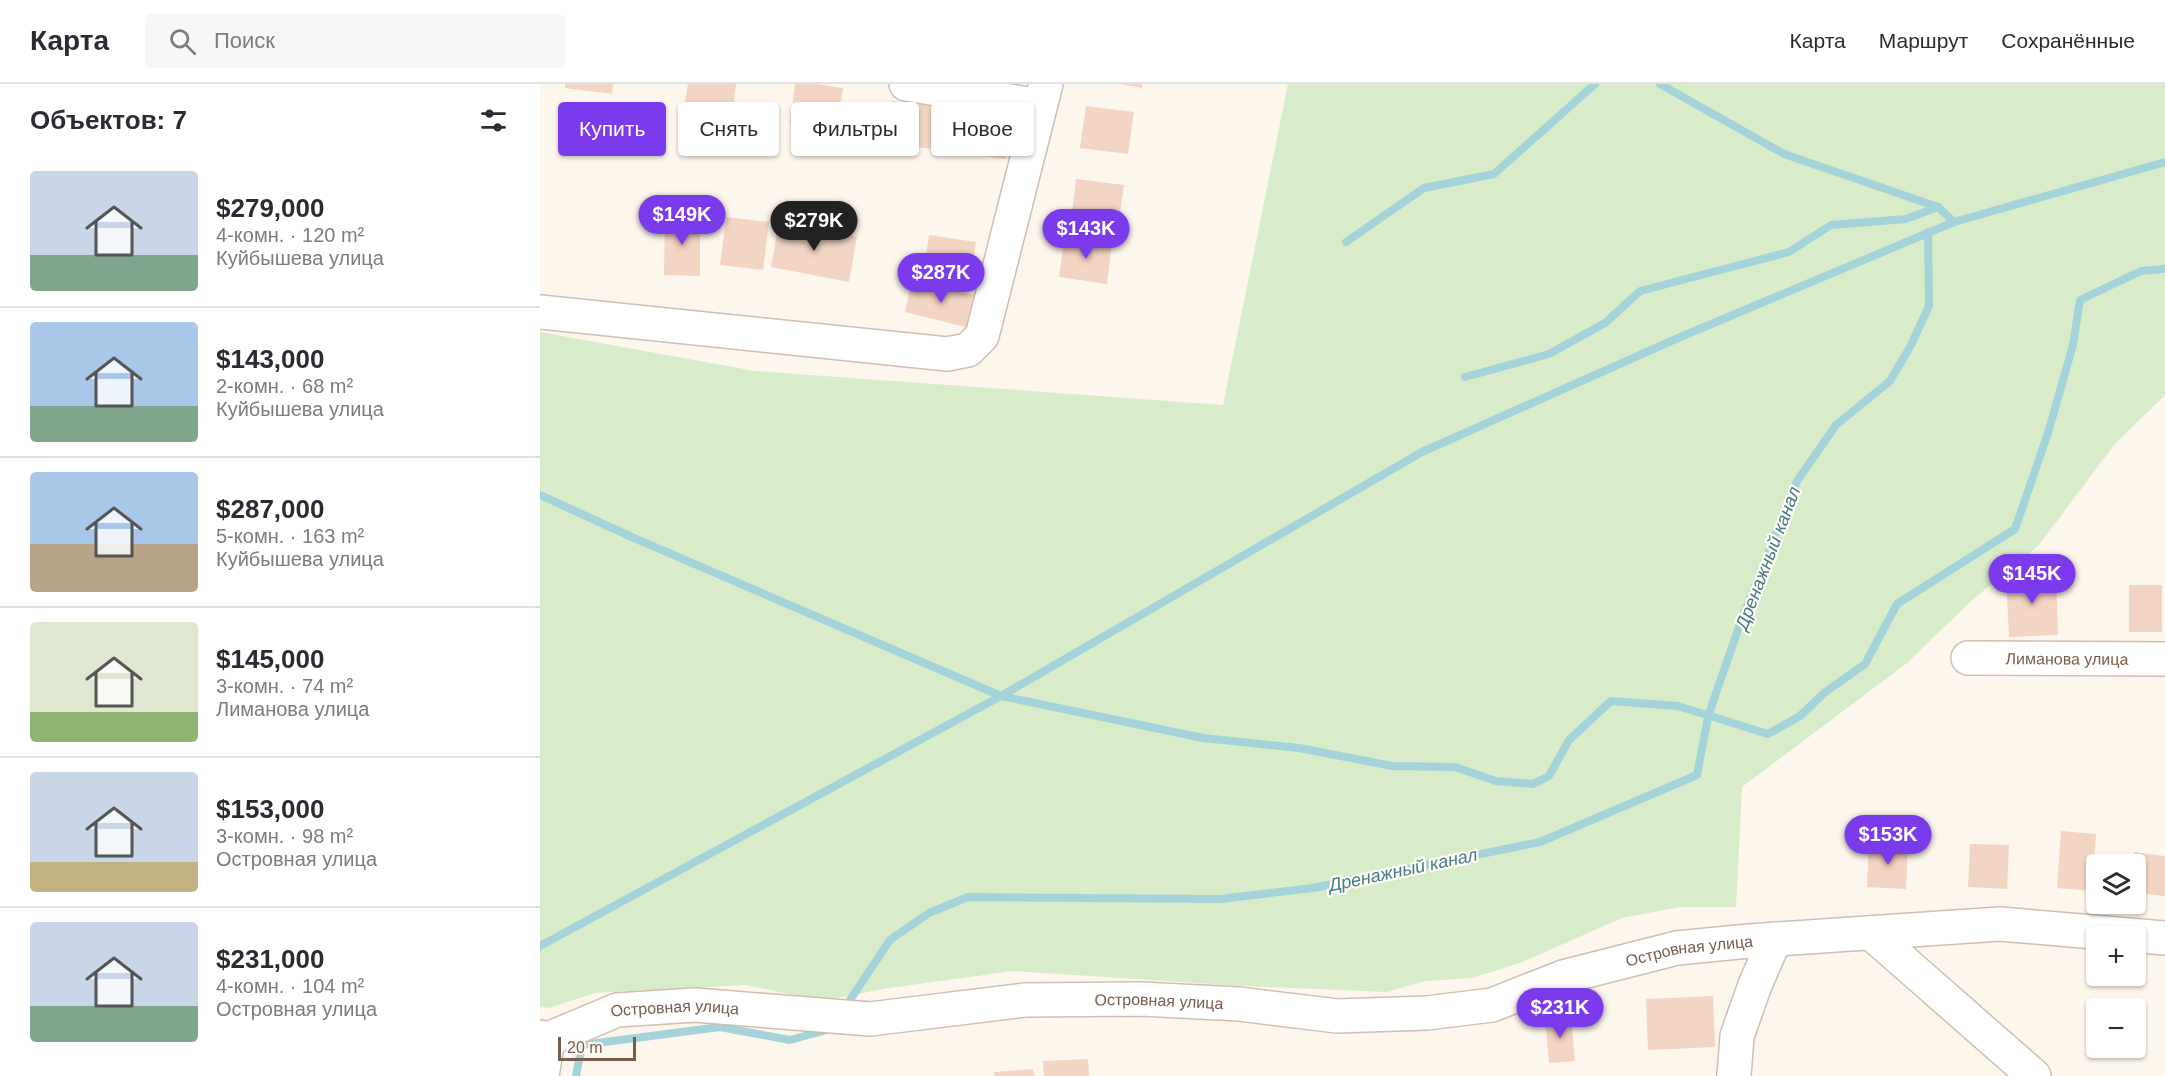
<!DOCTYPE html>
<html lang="ru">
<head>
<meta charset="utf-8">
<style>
  :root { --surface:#fff; --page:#f7f7f7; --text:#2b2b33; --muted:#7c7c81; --line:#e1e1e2; --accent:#7c3aed }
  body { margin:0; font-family:Helvetica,sans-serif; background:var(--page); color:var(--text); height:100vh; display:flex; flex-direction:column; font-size:22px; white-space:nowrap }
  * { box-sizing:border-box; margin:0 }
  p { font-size:20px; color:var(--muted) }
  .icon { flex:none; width:33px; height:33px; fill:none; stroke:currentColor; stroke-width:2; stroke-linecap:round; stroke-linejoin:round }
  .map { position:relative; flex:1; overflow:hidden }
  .panel { display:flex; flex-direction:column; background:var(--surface); width:540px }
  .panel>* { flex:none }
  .guide { position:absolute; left:18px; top:18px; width:570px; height:54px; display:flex; gap:12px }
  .controls { position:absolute; left:1546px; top:770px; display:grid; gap:12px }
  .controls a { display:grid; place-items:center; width:60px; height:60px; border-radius:6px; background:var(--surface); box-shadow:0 2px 4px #0004; font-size:30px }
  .scale { position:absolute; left:18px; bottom:15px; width:78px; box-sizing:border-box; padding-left:6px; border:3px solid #7a5c4d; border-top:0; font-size:16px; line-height:21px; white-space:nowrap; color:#7a5c4d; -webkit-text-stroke:4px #fffaf3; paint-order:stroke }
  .price { position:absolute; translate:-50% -51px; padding:0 14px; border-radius:21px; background:var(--accent); color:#fff; font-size:20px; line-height:39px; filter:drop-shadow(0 2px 3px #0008) }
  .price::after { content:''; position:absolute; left:50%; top:36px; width:18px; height:14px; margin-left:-9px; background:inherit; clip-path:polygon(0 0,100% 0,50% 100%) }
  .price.active { background:#222; color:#fff }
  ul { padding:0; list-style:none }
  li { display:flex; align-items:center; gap:18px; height:150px; padding:0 30px }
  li+li { border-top:2px solid var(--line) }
  li span { display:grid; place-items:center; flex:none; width:168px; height:120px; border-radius:6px; color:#555 }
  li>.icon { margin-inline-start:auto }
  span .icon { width:72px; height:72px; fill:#fffc; stroke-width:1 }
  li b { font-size:26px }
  h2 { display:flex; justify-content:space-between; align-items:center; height:72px; padding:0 30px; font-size:26px }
  .tag { padding:0 21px; border-radius:6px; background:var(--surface); box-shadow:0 2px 4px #0004; font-size:21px; line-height:54px }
  .tag.active { background:var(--accent); color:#fff }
  header { display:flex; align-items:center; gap:36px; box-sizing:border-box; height:84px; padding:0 30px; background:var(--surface); border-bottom:2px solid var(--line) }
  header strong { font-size:28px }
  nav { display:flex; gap:33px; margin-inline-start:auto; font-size:21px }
  .search { width:420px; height:54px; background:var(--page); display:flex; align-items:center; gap:15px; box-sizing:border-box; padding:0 21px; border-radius:6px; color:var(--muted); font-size:22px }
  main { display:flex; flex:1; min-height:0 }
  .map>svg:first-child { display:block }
  .green { fill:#d8ecc9 }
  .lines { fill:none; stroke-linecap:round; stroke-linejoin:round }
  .stream { stroke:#a5d3da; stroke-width:8 }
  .building { fill:#f3d5c3 }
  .minor-casing { stroke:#d1beb0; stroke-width:36 }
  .minor { stroke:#fff; stroke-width:33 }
  .labels { text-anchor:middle; stroke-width:4.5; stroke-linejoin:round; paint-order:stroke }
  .street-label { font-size:16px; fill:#7a5c4d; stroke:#fffaf3 }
  .water-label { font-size:18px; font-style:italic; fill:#437c86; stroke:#fffaf3 }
</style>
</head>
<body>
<header>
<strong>Карта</strong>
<div class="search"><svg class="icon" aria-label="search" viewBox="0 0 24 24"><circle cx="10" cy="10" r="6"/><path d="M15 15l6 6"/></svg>Поиск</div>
<nav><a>Карта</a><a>Маршрут</a><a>Сохранённые</a></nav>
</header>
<main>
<section class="panel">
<h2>Объектов: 7<svg class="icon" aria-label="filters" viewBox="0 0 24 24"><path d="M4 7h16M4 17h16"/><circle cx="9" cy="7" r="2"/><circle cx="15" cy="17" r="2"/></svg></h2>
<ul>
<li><span style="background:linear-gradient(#c9d6e8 70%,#7fa58c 0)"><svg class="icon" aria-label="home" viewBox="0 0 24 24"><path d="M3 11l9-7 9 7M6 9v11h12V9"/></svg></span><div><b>$279,000</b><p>4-комн. · 120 m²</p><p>Куйбышева улица</p></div></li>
<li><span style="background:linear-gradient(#a9c7e8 70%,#7fa58c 0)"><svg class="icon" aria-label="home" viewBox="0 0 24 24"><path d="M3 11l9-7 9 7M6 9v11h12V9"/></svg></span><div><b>$143,000</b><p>2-комн. · 68 m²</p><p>Куйбышева улица</p></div></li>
<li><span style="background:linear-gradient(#a9c7e8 60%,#b9a48a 0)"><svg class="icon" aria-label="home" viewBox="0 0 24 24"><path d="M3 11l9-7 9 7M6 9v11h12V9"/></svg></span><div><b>$287,000</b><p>5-комн. · 163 m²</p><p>Куйбышева улица</p></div></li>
<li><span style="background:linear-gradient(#dfe7d0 75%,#8fb573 0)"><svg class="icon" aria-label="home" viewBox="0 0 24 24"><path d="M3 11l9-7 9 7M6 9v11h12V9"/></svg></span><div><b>$145,000</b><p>3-комн. · 74 m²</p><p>Лиманова улица</p></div></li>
<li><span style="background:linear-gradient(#c9d6e8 75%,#c2b280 0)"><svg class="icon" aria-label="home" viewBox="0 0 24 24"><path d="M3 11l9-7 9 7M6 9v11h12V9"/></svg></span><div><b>$153,000</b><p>3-комн. · 98 m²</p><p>Островная улица</p></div></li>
<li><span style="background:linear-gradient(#c9d6e8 70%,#7fa58c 0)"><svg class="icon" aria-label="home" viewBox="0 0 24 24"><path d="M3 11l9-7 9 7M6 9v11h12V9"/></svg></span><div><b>$231,000</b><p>4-комн. · 104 m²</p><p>Островная улица</p></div></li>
</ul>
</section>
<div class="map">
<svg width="1625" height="992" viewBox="0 0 1625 992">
  <rect width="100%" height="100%" fill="#fdf6ec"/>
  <path class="green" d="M748 0H1625V311L1574 361 1499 461 1430 518 1367 579 1202 703 1196 823H1140L1082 834 980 879 932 894 886 897 846 908 704 902 473 887 349 904 292 915 254 911 206 901 55 909 9 924 0 923V248L215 287 683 321Z"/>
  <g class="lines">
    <g class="stream">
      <path d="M1120 0 1244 70 1398 123 1414 138"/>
      <path d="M806 158 884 104 954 90 1055 0"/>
      <path d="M925 293 1009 270 1065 239 1100 207 1249 168 1291 141 1366 135 1398 123"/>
      <path d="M0 411 94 454 461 612 663 654 759 664 852 682 915 683 956 697 993 700 1009 692 1029 656 1071 617 1138 622 1228 650 1260 632 1284 609 1325 580 1357 520 1475 445 1508 349 1533 261 1540 216 1601 187 1625 185"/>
      <path d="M0 862 461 612 882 368 1138 254 1414 138 1625 78"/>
      <path d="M304 925 350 856 389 829 428 813 680 815 773 804 1000 758 1157 691 1168 633 1175 612 1201 537 1257 397 1296 341 1350 297 1371 261 1389 222 1388 148"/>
      <path d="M36 992 42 961 180 943 250 956 290 945"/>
    </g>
  </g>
  <g class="building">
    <path d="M25 0H73L72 10 25 4Z"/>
    <path d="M148 0H196L192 31 144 24Z"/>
    <path d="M255 0H277L303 4 297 45 250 39Z"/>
    <path d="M580 0H602V4Z"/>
    <path d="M352 17 399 23 393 65 346 59Z"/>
    <path d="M546 22 594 28 588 70 540 64Z"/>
    <path d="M424 27 472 33 466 75 419 69Z"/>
    <path d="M536 95 584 101 578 143 531 137Z"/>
    <path d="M125 131 160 132V192L124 191Z"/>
    <path d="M186 133 229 138 223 186 180 181Z"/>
    <path d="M239 138 317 153 309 198 231 183Z"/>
    <path d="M389 151 436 158 430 200 383 193Z"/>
    <path d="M525 151 572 158 567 200 519 193Z"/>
    <path d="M372 197 438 212 430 244 365 228Z"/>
    <path d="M1516 490 1518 551 1469 553 1466 492Z"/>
    <rect x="1589" y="501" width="33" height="47"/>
    <path d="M1521 747 1556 750 1552 807 1517 804Z"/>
    <path d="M1329 759 1368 761 1366 805 1327 803Z"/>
    <path d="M1430 760 1469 761 1467 805 1428 803Z"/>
    <path d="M1594 768 1625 772V812L1596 809V780H1593Z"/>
    <path d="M1173 912 1175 963 1108 966 1106 915Z"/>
    <path d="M1031 931 1035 977 1009 979 1005 933Z"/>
    <path d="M548 975 549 992H504L503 977Z"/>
    <path d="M493 985 494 992H454V988Z"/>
  </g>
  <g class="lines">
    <g class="minor-casing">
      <g id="minor">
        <path d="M366 0 500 22"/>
        <path d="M0 228 407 270 428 266 442 252 506 0"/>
        <path id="s1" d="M1428 574 1625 575"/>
        <path d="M1331 849 1494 992"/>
        <path id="s2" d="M0 953 8 955 77 926 155 921 330 935 485 916 601 915 699 920 797 932 887 929 952 921 1023 893 1137 864 1209 857 1460 840 1625 854"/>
        <path d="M2 992 8 955"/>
        <path d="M1194 992 1197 952 1215 901 1235 855"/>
      </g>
    </g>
    <use href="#minor" class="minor"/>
  </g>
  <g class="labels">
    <g class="street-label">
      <text dy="6" stroke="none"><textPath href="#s1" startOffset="99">Лиманова улица</textPath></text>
      <text dy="6" stroke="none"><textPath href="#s2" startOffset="1167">Островная улица</textPath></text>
      <text dy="6" stroke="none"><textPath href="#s2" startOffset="627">Островная улица</textPath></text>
      <text dy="6" stroke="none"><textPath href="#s2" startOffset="141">Островная улица</textPath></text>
    </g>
    <g class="water-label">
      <text transform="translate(1228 474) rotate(-69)" y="6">Дренажный канал</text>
      <text transform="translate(863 786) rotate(-12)" y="6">Дренажный канал</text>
    </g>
  </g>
</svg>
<div class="controls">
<a><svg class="icon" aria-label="layers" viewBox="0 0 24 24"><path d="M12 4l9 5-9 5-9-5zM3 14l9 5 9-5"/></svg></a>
<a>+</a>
<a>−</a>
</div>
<div class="scale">20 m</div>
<b class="price" style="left:142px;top:162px">$149K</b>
<b class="price active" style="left:274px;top:168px">$279K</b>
<b class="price" style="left:546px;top:176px">$143K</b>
<b class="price" style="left:401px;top:220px">$287K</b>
<b class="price" style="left:1492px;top:521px">$145K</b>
<b class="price" style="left:1348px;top:782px">$153K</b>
<b class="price" style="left:1020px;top:955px">$231K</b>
<div class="guide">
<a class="tag active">Купить</a>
<a class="tag">Снять</a>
<a class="tag">Фильтры</a>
<a class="tag">Новое</a>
</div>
</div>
</main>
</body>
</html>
